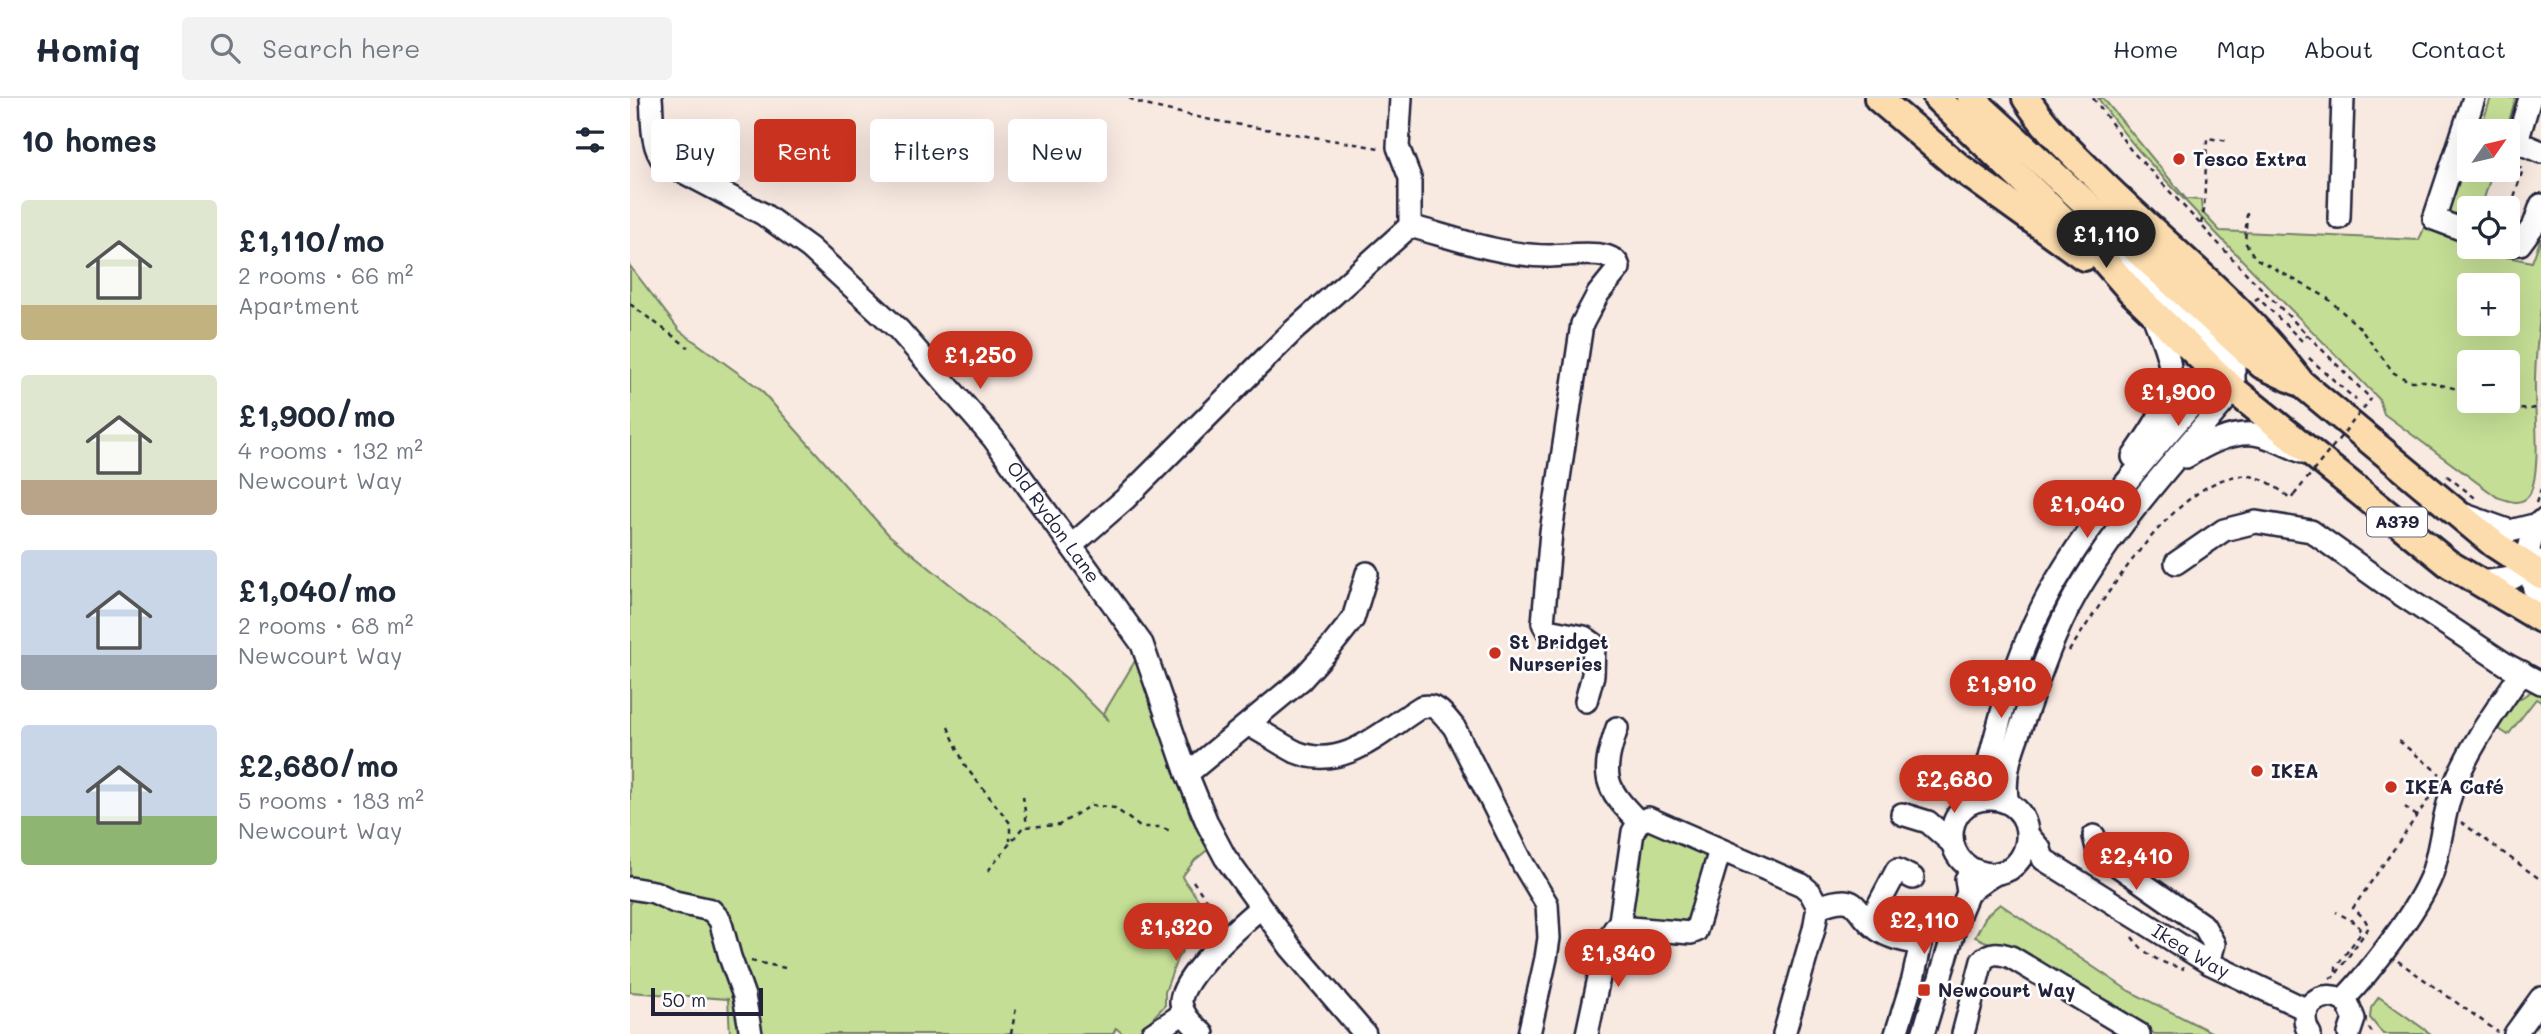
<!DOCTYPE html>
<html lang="en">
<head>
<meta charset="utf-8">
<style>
  :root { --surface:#fff; --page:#f2f2f3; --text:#1f2937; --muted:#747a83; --line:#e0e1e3; --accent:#c8321e }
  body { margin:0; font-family:Mali,sans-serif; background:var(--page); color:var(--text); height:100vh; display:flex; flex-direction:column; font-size:26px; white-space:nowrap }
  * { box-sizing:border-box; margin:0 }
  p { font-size:23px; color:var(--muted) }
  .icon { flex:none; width:38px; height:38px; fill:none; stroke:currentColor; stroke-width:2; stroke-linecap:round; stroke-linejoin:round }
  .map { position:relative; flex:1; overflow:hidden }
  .panel { display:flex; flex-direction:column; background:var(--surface); width:630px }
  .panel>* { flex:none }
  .banner { position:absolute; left:21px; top:21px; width:665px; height:63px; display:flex; gap:14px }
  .needle { width:46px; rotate:56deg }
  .fabs { position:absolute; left:1827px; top:21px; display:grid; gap:14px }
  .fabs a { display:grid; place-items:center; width:63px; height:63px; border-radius:7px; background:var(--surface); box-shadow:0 7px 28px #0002; font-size:35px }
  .scale { position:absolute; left:21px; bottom:18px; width:112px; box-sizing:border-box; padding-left:7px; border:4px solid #22223b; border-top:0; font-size:19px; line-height:24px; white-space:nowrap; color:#22223b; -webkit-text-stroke:5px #fff; paint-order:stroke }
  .price { position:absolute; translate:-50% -60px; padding:0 16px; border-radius:24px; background:var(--accent); color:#fff; font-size:23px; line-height:46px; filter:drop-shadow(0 2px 4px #0008) }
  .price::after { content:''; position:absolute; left:50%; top:42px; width:21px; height:16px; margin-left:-10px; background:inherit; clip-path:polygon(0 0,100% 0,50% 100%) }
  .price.selected { background:#222; color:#fff }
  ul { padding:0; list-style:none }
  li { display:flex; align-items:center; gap:21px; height:175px; padding:0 21px }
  li span { display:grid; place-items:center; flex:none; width:196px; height:140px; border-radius:7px; color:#555 }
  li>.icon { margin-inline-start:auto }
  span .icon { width:84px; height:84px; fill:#fffc; stroke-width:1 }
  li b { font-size:30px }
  h2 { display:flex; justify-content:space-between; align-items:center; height:84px; padding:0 21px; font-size:30px }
  .tag { padding:0 24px; border-radius:7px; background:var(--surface); box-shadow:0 7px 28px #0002; font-size:24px; line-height:63px }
  .tag.selected { background:var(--accent); color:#fff }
  header { display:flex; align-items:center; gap:42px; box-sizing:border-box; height:98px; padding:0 35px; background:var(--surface); border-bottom:2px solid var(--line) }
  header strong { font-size:33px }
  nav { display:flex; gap:38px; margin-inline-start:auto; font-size:24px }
  .search { width:490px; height:63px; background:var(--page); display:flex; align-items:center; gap:18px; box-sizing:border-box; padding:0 24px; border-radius:7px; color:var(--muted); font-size:26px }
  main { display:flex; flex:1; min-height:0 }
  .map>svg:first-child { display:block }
  .green { fill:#c4de95; stroke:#738068; stroke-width:2; fill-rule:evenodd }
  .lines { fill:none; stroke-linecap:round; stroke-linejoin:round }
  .minor-casing { stroke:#22223b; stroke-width:26 }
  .major-casing { stroke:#22223b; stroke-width:32 }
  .path { stroke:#22223b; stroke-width:2.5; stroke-dasharray:5 5; stroke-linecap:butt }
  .minor { stroke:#fff; stroke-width:21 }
  .major { stroke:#fcdcac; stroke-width:26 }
  .path-bridge { stroke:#22223b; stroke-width:2.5; stroke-dasharray:5 5; stroke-linecap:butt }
  .poi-dot { fill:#c8321e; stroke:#fff; stroke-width:2.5 }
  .labels { text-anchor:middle; stroke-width:5; stroke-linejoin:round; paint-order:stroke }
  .shield { fill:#fff; stroke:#646476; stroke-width:2 }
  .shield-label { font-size:18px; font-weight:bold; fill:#22223b }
  .poi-label { font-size:19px; font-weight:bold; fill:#22223b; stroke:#fff; text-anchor:start }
  .street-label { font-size:19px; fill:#22223b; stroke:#fff }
</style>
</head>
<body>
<header>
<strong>Homiq</strong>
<div class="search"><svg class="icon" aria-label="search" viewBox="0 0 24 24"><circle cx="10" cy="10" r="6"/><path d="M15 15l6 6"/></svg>Search here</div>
<nav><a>Home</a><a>Map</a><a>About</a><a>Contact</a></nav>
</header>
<main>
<section class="panel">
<h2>10 homes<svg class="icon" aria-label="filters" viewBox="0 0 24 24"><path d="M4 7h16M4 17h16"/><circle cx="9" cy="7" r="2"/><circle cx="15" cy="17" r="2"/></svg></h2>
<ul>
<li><span style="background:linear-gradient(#dfe7d0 75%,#c2b280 0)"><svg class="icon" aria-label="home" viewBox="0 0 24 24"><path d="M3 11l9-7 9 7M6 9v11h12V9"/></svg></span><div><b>£1,110/mo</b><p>2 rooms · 66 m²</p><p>Apartment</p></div></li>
<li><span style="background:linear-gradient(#dfe7d0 75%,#b9a48a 0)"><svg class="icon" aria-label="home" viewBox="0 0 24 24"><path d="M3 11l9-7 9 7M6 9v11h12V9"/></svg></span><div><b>£1,900/mo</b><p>4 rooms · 132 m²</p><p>Newcourt Way</p></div></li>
<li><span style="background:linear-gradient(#c9d6e8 75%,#9aa5b1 0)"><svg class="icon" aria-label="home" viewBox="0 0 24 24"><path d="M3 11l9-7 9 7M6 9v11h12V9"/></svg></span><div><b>£1,040/mo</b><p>2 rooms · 68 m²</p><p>Newcourt Way</p></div></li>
<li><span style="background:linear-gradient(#c9d6e8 65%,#8fb573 0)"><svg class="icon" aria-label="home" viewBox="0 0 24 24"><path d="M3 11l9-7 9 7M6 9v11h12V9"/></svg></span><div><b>£2,680/mo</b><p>5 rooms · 183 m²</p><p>Newcourt Way</p></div></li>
</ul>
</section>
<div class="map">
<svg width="1911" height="936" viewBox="0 0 1911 936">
  <rect width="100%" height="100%" fill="#f8e9e1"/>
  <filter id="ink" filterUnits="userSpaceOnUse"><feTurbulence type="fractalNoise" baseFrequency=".0143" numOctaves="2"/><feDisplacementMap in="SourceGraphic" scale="14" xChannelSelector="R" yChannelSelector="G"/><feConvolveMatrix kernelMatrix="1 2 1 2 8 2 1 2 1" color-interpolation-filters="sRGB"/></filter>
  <g filter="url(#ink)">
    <g class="green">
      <path d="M1468 0H1473L1556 101 1571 102 1572 114 1590 133 1789 142 1795 128H1805L1839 143 1838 151 1902 164 1911 140C1911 162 1911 187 1911 209 1908 237 1904 267 1905 295 1905 322 1911 371 1900 396 1892 409 1878 403 1867 399L1754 316 1749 301C1688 238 1626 178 1566 114 1531 77 1496 42 1468 0ZM1839 187H1878V226H1839ZM1839 264H1878V303H1839Z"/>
      <path d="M1861 0H1886L1876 33H1852L1850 31Z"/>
      <path d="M1838 56 1839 72H1863L1851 110H1839V124C1828 120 1819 120 1818 106L1834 62Z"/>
      <path d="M0 168 50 233 129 290 259 437 436 580 479 623 474 615 508 558 531 634 561 720 581 749 565 762 552 779 578 815 547 861 535 894V907L508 936H493L486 930 483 936H100L98 901 0 894Z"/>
      <path d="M1902 593H1911V604L1906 601 1878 637 1866 629 1883 605Z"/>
      <path d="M1027 729 1085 757 1064 827 1000 820 1011 736Z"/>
      <path d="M1370 806 1499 893 1585 936H1524L1520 931 1484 906 1434 884 1389 858 1345 839 1356 818Z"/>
      <path d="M1749 899 1801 936H1753L1740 920 1741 910Z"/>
    </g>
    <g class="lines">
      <g class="minor-casing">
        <g id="minor">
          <path id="s1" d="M21 0C23 21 20 47 34 64L133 116 180 150 269 232 363 340 512 546 557 676 578 727 595 759 661 850 735 936"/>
          <path d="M771 0 768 49 780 80V128"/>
          <path d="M1900 0 1887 44 1911 54"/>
          <path d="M1709 120 1713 0"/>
          <path d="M1839 134 1804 121 1844 0"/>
          <path d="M1878 147 1890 146 1904 127 1911 107"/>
          <path d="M1503 359C1521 332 1544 304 1540 270 1538 251 1527 230 1521 212"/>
          <path d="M1556 359C1576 347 1599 334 1624 336 1640 338 1658 348 1672 354"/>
          <path d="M1835 417 1880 433 1908 426"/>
          <path d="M1911 423C1893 449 1898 466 1905 495L1911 498"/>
          <path d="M441 448 495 401 662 234 780 128C824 140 872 158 919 158 935 158 986 149 989 170L968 196 952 226 921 434 913 525 917 532 954 539 964 546 963 577 956 603"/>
          <path d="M1546 465 1594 432 1626 424 1681 433 1758 488 1877 567 1911 585"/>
          <path d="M1850 484 1883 480 1909 463"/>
          <path d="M619 627C635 635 650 646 666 654 714 674 753 632 791 609 808 605 814 618 824 629L893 766 917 806 919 840 916 860 899 936"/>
          <path d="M987 630C971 678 973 688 1009 724"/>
          <path d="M557 676 671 582 700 550 723 521 737 475"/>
          <path d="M1345 703 1352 691C1368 626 1384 562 1415 503 1455 426 1518 359 1574 293L1589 278 1602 272"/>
          <path d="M1378 705C1371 674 1386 642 1397 613 1413 568 1429 521 1455 481 1497 413 1553 353 1604 292V271L1592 255 1494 161 1460 123"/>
          <path d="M1272 716 1298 724 1322 745"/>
          <path id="s2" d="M1398 737 1410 751 1413 761 1579 865 1677 912"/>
          <path d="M1464 738 1468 754 1574 828 1584 846 1579 865"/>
          <path d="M0 790 24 794 45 804 81 812 90 822 100 859 114 898 121 936"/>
          <path d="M1338 795C1346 789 1355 781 1365 776 1370 774 1375 774 1380 771 1397 759 1402 736 1392 718 1385 707 1373 701 1360 701 1309 700 1308 776 1365 776"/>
          <path d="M1188 809C1233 793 1220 812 1248 832 1261 841 1276 843 1291 846"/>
          <path d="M1240 823 1267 772 1283 780"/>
          <path d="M988 829 1061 835 1066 833 1090 752"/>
          <path d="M1713 902C1740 874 1788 812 1802 776 1811 749 1812 720 1822 693 1838 650 1866 612 1892 574"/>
          <path d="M522 936 554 915"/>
          <path d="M573 936C564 927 553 919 551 905 549 880 611 826 630 810"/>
          <path d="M957 936 977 842 990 823 1003 734 1009 724 1018 720 1172 787 1180 794 1188 809 1184 831 1154 936"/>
          <path d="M1266 936 1283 881 1296 822"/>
          <path d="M1293 936 1330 814 1338 795 1336 781"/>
          <path d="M1333 936 1352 863C1360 853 1370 855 1381 859L1509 936"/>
          <path d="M1680 936C1663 910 1694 886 1718 906L1724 921 1719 936"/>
          <path d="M1885 936 1911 900"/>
        </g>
      </g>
      <g class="major-casing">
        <g id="major">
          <path d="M1248 0 1329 69 1454 159"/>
          <path d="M1307 0 1466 153 1501 193 1604 292 1819 466 1911 521"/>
          <path d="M1341 0 1632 267 1666 283"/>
          <path d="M1396 0C1416 32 1444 57 1471 84 1538 150 1615 209 1671 285L1864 446 1911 477"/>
        </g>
      </g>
      <g class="path">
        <path d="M499 0 515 7 581 22 749 50"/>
        <path d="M1463 0 1500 51 1616 175 1741 301"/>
        <path d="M1878 64 1893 71 1878 118"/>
        <path d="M1617 115 1615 144 1625 160 1696 199 1729 229 1764 275 1779 283H1796L1839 294"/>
        <path d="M1571 126 1574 112 1577 40 1599 43"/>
        <path d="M1625 202 1628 200 1672 243 1677 237"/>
        <path d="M0 206 58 249"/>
        <path d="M1679 260 1726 302"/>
        <path d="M1862 303C1880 312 1891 313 1911 309"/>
        <path d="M1817 378 1848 402"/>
        <path d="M1906 405 1911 391"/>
        <path d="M1439 553C1473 504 1551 371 1619 378 1636 380 1649 391 1661 401L1664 397"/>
        <path d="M318 629 335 668 380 725V743"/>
        <path d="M1769 643 1810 676"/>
        <path d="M393 698 397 728"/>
        <path d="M1775 709 1788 719"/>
        <path d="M1831 724 1911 782"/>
        <path d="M358 773 393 729 429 727 461 707 485 710 510 729H531L542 734"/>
        <path d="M563 783 591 823"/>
        <path d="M1502 839C1516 858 1531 865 1554 871"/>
        <path d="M121 863 155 870"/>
        <path d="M1768 863 1868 934"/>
        <path d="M1707 875 1739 829 1734 820 1723 810 1800 699"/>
        <path d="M1700 880 1706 877V869L1731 835 1728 826 1706 814"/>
        <path d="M1739 930 1743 936"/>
        <path d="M381 936 386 910"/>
      </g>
      <use href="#minor" class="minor"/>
      <use href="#major" class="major"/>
      <path class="path-bridge" d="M1664 397 1741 301"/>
    </g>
  </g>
  <g class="poi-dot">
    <circle cx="1549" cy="61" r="7"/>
    <circle cx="865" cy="555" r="7"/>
    <circle cx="1627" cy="673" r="7"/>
    <circle cx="1761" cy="689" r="7"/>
    <rect x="1287" y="885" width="14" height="14" rx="3.5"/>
  </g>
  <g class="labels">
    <rect class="shield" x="1737" y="409.5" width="60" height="29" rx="5"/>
    <g class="shield-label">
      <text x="1767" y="430">A379</text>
    </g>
    <g class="poi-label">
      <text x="1563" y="68">Tesco Extra</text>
      <text x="879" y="551">St Bridget<tspan x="879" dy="22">Nurseries</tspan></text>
      <text x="1641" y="680">IKEA</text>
      <text x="1775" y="696">IKEA Café</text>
      <text x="1308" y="899">Newcourt Way</text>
    </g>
    <g class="street-label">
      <text dy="7" stroke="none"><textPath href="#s1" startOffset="604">Old Rydon Lane</textPath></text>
      <text dy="7" stroke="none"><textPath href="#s2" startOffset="203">Ikea Way</textPath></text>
    </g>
  </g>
</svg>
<div class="fabs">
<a><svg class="needle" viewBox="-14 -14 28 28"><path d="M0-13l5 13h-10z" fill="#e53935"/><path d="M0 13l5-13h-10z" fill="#747a83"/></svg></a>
<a><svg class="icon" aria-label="locate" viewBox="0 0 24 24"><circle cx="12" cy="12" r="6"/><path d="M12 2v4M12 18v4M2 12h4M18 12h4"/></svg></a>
<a>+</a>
<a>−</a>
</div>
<div class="scale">50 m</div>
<b class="price selected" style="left:1476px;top:172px">£1,110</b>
<b class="price" style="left:350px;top:293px">£1,250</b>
<b class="price" style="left:1548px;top:330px">£1,900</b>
<b class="price" style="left:1457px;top:442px">£1,040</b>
<b class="price" style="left:1371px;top:622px">£1,910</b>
<b class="price" style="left:1324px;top:717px">£2,680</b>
<b class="price" style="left:1506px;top:794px">£2,410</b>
<b class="price" style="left:1294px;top:858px">£2,110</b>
<b class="price" style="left:546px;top:865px">£1,320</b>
<b class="price" style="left:988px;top:891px">£1,340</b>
<div class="banner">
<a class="tag">Buy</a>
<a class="tag selected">Rent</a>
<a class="tag">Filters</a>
<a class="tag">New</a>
</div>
</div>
</main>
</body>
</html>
